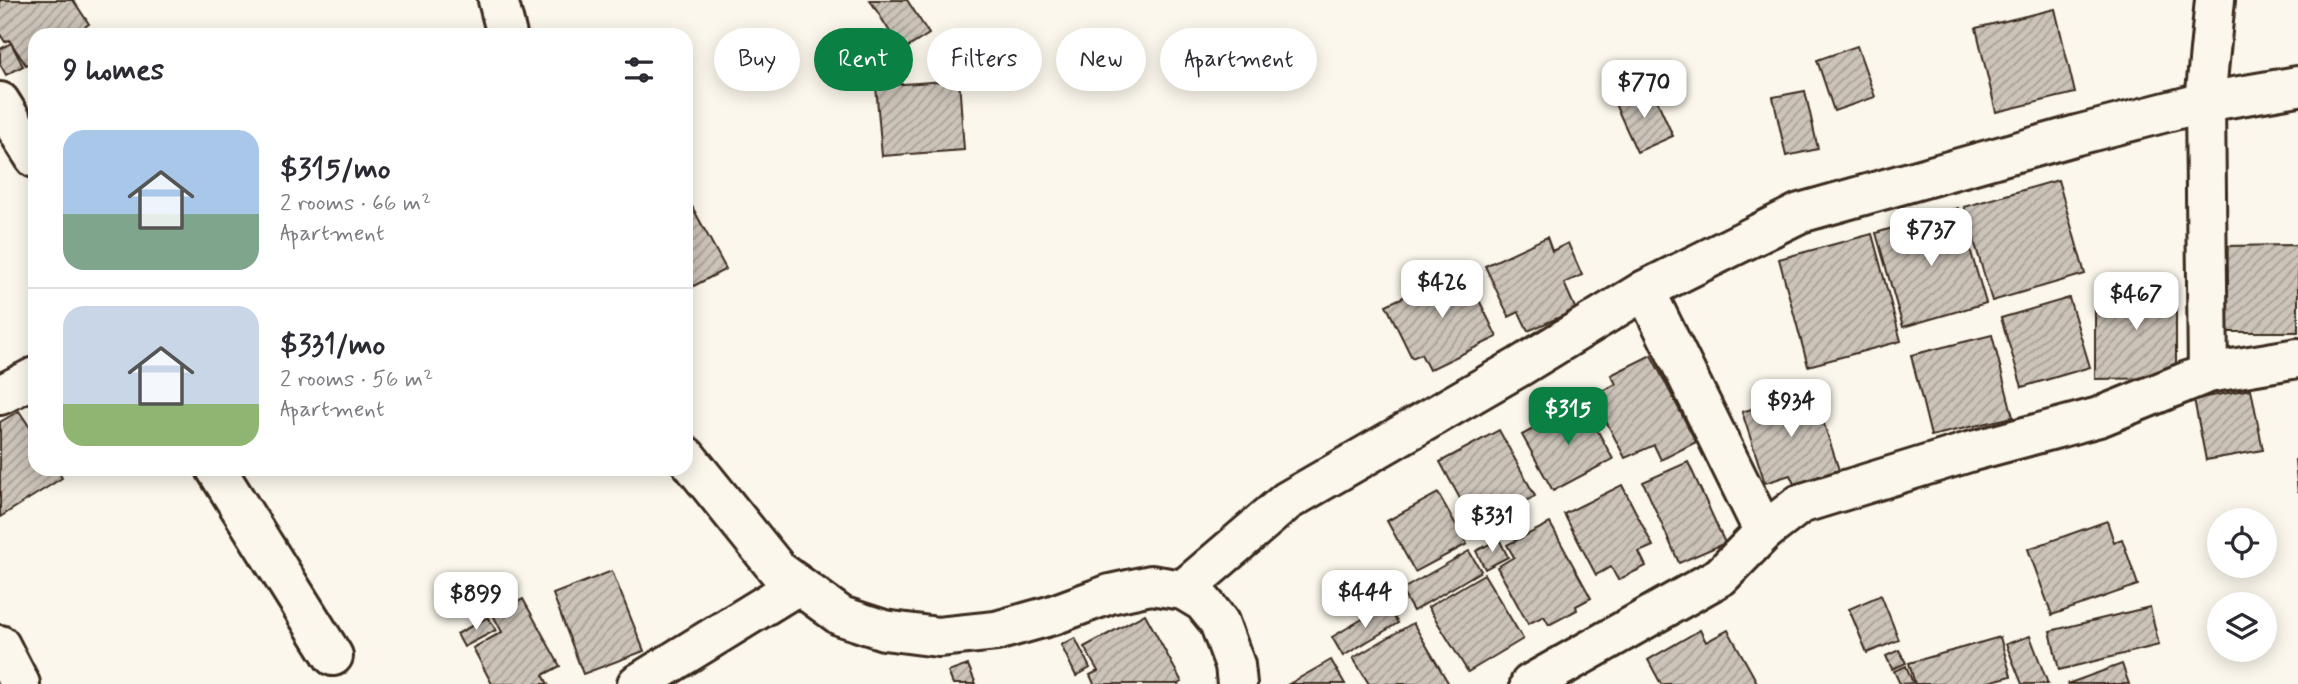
<!DOCTYPE html>
<html lang="en">
<head>
<meta charset="utf-8">
<style>
  :root { --surface:#fff; --page:#f7f7f7; --text:#2b2b33; --muted:#7c7c81; --line:#e1e1e2; --accent:#0b8043 }
  body { margin:0; font-family:Mynerve,sans-serif; background:var(--page); color:var(--text); height:100vh; display:flex; flex-direction:column; font-size:26px; white-space:nowrap }
  * { box-sizing:border-box; margin:0 }
  p { font-size:23px; color:var(--muted) }
  .icon { flex:none; width:38px; height:38px; fill:none; stroke:currentColor; stroke-width:2; stroke-linecap:round; stroke-linejoin:round }
  .map { position:relative; flex:1; overflow:hidden }
  .side { position:absolute; left:28px; top:28px; width:665px; height:448px; display:flex; flex-direction:column; background:var(--surface); border-radius:21px; box-shadow:0 4px 18px #0003 }
  .side>* { flex:none }
  .hud { position:absolute; left:714px; top:28px; width:665px; height:63px; display:flex; gap:14px }
  .fabs { position:absolute; left:2207px; top:508px; display:grid; gap:14px }
  .fabs a { display:grid; place-items:center; width:70px; height:70px; border-radius:50%; background:var(--surface); box-shadow:0 4px 18px #0003; font-size:35px }
  .price { position:absolute; translate:-50% -60px; padding:0 16px; border-radius:14px; background:#fff; color:#222; font-size:23px; line-height:46px; filter:drop-shadow(0 2px 4px #0008) }
  .price::after { content:''; position:absolute; left:50%; top:42px; width:21px; height:16px; margin-left:-10px; background:inherit; clip-path:polygon(0 0,100% 0,50% 100%) }
  .price.active { background:var(--accent); color:#fff }
  ul { padding:0; list-style:none }
  li { display:flex; align-items:center; gap:21px; height:175px; padding:0 35px }
  li+li { border-top:2px solid var(--line) }
  li span { display:grid; place-items:center; flex:none; width:196px; height:140px; border-radius:21px; color:#555 }
  li>.icon { margin-inline-start:auto }
  span .icon { width:84px; height:84px; fill:#fffc; stroke-width:1 }
  li b { font-size:30px }
  h2 { display:flex; justify-content:space-between; align-items:center; height:84px; padding:0 35px; font-size:30px }
  .chip { padding:0 24px; border-radius:32px; background:var(--surface); box-shadow:0 4px 18px #0003; font-size:24px; line-height:63px }
  .chip.active { background:var(--accent); color:#fff }
  .map>svg:first-child { display:block }
  .building { fill:url(#building-hatch); stroke:#3b2a1e; stroke-width:2 }
  .lines { fill:none; stroke-linecap:round; stroke-linejoin:round }
  .minor-casing { stroke:#3b2a1e; stroke-width:44 }
  .minor { stroke:#fbf7ec; stroke-width:38 }
</style>
</head>
<body>
<div class="map">
<svg width="2298" height="684" viewBox="0 0 2298 684">
  <defs>
    <pattern id="building-hatch" width="6" height="6" patternUnits="userSpaceOnUse" patternTransform="scale(1.75)"><rect width="6" height="6" fill="#ccc4b9"/><path d="M-1 1l2-2M0 6l6-6M5 7l2-2" fill="none" stroke="#a79f96"/></pattern>
  </defs>
  <rect width="100%" height="100%" fill="#fbf7ec"/>
  <filter id="ink" filterUnits="userSpaceOnUse"><feTurbulence type="fractalNoise" baseFrequency=".0143" numOctaves="2"/><feDisplacementMap in="SourceGraphic" scale="14" xChannelSelector="R" yChannelSelector="G"/><feConvolveMatrix kernelMatrix="1 2 1 2 8 2 1 2 1" color-interpolation-filters="sRGB"/></filter>
  <g filter="url(#ink)">
    <g class="building">
      <path d="M0 0H73L89 24 72 35H35V59L26 65 9 40 5 42 0 34Z"/>
      <path d="M870 0H907L929 34 902 51Z"/>
      <path d="M2055 9 2075 93 1996 112 1976 28Z"/>
      <path d="M11 43 23 66 6 75 0 64V49Z"/>
      <path d="M1857 46 1875 97 1834 111 1817 60Z"/>
      <path d="M959 80 964 150 882 156 876 86Z"/>
      <path d="M1651 87 1673 136 1637 152 1615 104Z"/>
      <path d="M1805 91 1818 149 1786 156 1773 97Z"/>
      <path d="M2058 180 2085 274 1992 301 1964 207Z"/>
      <path d="M689 201 726 269 686 290V202Z"/>
      <path d="M1958 208 1986 303 1903 327 1876 233Z"/>
      <path d="M1872 234 1901 341 1808 366 1779 259Z"/>
      <path d="M1547 237 1552 251 1568 243 1582 275 1564 283 1576 310 1528 331 1519 312 1509 317 1485 266Z"/>
      <path d="M2298 245V332H2223L2222 246Z"/>
      <path d="M1464 269 1497 337 1429 370 1421 354 1412 358 1386 305Z"/>
      <path d="M2176 284V378L2095 379V285Z"/>
      <path d="M2069 298 2090 367 2022 387 2001 318Z"/>
      <path d="M1992 335 2013 417 1931 436 1911 355Z"/>
      <path d="M1651 355 1696 442 1661 460 1654 445 1625 458 1593 396 1616 384 1611 375Z"/>
      <path d="M2251 389 2263 450 2206 460 2194 399Z"/>
      <path d="M1813 390 1839 470 1794 484 1790 475 1765 483 1742 412Z"/>
      <path d="M1582 402 1613 459 1553 491 1522 435Z"/>
      <path d="M19 411 35 435V469H57L62 478 0 517V422Z"/>
      <path d="M1499 430 1535 496 1523 503 1528 511 1481 537 1440 462Z"/>
      <path d="M2298 459V493L2295 460Z"/>
      <path d="M1688 462 1725 543 1679 563 1643 482Z"/>
      <path d="M1622 485 1653 546 1639 552 1646 566 1618 580 1611 567 1596 575 1564 514Z"/>
      <path d="M1438 493 1467 544 1415 572 1387 521Z"/>
      <path d="M2107 521 2114 542 2122 539 2138 585 2052 615 2028 549Z"/>
      <path d="M1550 523 1591 598 1576 606 1577 610 1549 625 1544 616 1528 624 1497 567 1514 557 1507 545Z"/>
      <path d="M1499 539 1508 557 1485 569 1476 551Z"/>
      <path d="M1469 551 1481 571 1413 611 1401 590Z"/>
      <path d="M612 571 644 651 583 674 553 594Z"/>
      <path d="M1484 574 1523 639 1468 672 1428 607Z"/>
      <path d="M1881 595 1899 640 1867 653 1849 609Z"/>
      <path d="M523 599 560 666 543 675 548 684H492L473 648 502 632 493 615Z"/>
      <path d="M1386 605 1398 623 1343 656 1332 637Z"/>
      <path d="M2150 607 2159 645 2059 670 2050 631Z"/>
      <path d="M1145 614 1182 682 1178 684H1094L1090 675 1098 671 1084 647Z"/>
      <path d="M488 617 496 630 464 647 457 634Z"/>
      <path d="M1413 623 1449 684H1369L1353 658Z"/>
      <path d="M1700 630 1706 642 1728 630 1758 684H1661L1648 660Z"/>
      <path d="M2030 636 2048 684H2022L2006 644Z"/>
      <path d="M2000 637 2011 676 1981 684H1915L1909 663Z"/>
      <path d="M1075 638 1090 668 1076 676 1061 645Z"/>
      <path d="M1899 650 1906 663 1892 669 1886 656Z"/>
      <path d="M1331 660 1345 684H1289Z"/>
      <path d="M2122 664 2129 684H2067Z"/>
      <path d="M968 665 976 684H953L948 672Z"/>
      <path d="M1906 666 1913 683 1900 684 1894 671Z"/>
    </g>
    <g class="lines">
      <g class="minor-casing">
        <g id="minor">
          <path d="M498 0 507 35"/>
          <path d="M2215 0 2205 102 2208 373 2298 358"/>
          <path d="M0 102 35 158"/>
          <path d="M1645 290 1764 532"/>
          <path d="M0 395 35 377"/>
          <path d="M686 456 778 570 841 616 884 630 938 637 996 631 1053 615 1110 594 1151 585 1183 590 1203 602 1219 622 1235 665 1237 684"/>
          <path d="M216 469 333 656"/>
          <path d="M1183 590 1287 501 1519 367 1645 290 1800 213 2077 135 2205 102 2298 86"/>
          <path d="M0 645 20 684"/>
          <path d="M637 684 798 585"/>
          <path d="M1530 684 1721 576 1764 532 1800 504 1969 452 2099 417 2208 373"/>
        </g>
      </g>
      <use href="#minor" class="minor"/>
    </g>
  </g>
</svg>
<div class="fabs">
<a><svg class="icon" aria-label="locate" viewBox="0 0 24 24"><circle cx="12" cy="12" r="6"/><path d="M12 2v4M12 18v4M2 12h4M18 12h4"/></svg></a>
<a><svg class="icon" aria-label="layers" viewBox="0 0 24 24"><path d="M12 4l9 5-9 5-9-5zM3 14l9 5 9-5"/></svg></a>
</div>
<b class="price" style="left:1644px;top:120px">$770</b>
<b class="price" style="left:1931px;top:268px">$737</b>
<b class="price" style="left:1442px;top:320px">$426</b>
<b class="price" style="left:2136px;top:332px">$467</b>
<b class="price" style="left:1791px;top:439px">$934</b>
<b class="price active" style="left:1568px;top:447px">$315</b>
<b class="price" style="left:1492px;top:554px">$331</b>
<b class="price" style="left:1365px;top:630px">$444</b>
<b class="price" style="left:476px;top:632px">$899</b>
<div class="hud">
<a class="chip">Buy</a>
<a class="chip active">Rent</a>
<a class="chip">Filters</a>
<a class="chip">New</a>
<a class="chip">Apartment</a>
</div>
<section class="side">
<h2>9 homes<svg class="icon" aria-label="filters" viewBox="0 0 24 24"><path d="M4 7h16M4 17h16"/><circle cx="9" cy="7" r="2"/><circle cx="15" cy="17" r="2"/></svg></h2>
<ul>
<li><span style="background:linear-gradient(#a9c7e8 60%,#7fa58c 0)"><svg class="icon" aria-label="home" viewBox="0 0 24 24"><path d="M3 11l9-7 9 7M6 9v11h12V9"/></svg></span><div><b>$315/mo</b><p>2 rooms · 66 m²</p><p>Apartment</p></div></li>
<li><span style="background:linear-gradient(#c9d6e8 70%,#8fb573 0)"><svg class="icon" aria-label="home" viewBox="0 0 24 24"><path d="M3 11l9-7 9 7M6 9v11h12V9"/></svg></span><div><b>$331/mo</b><p>2 rooms · 56 m²</p><p>Apartment</p></div></li>
</ul>
</section>
</div>
</body>
</html>
